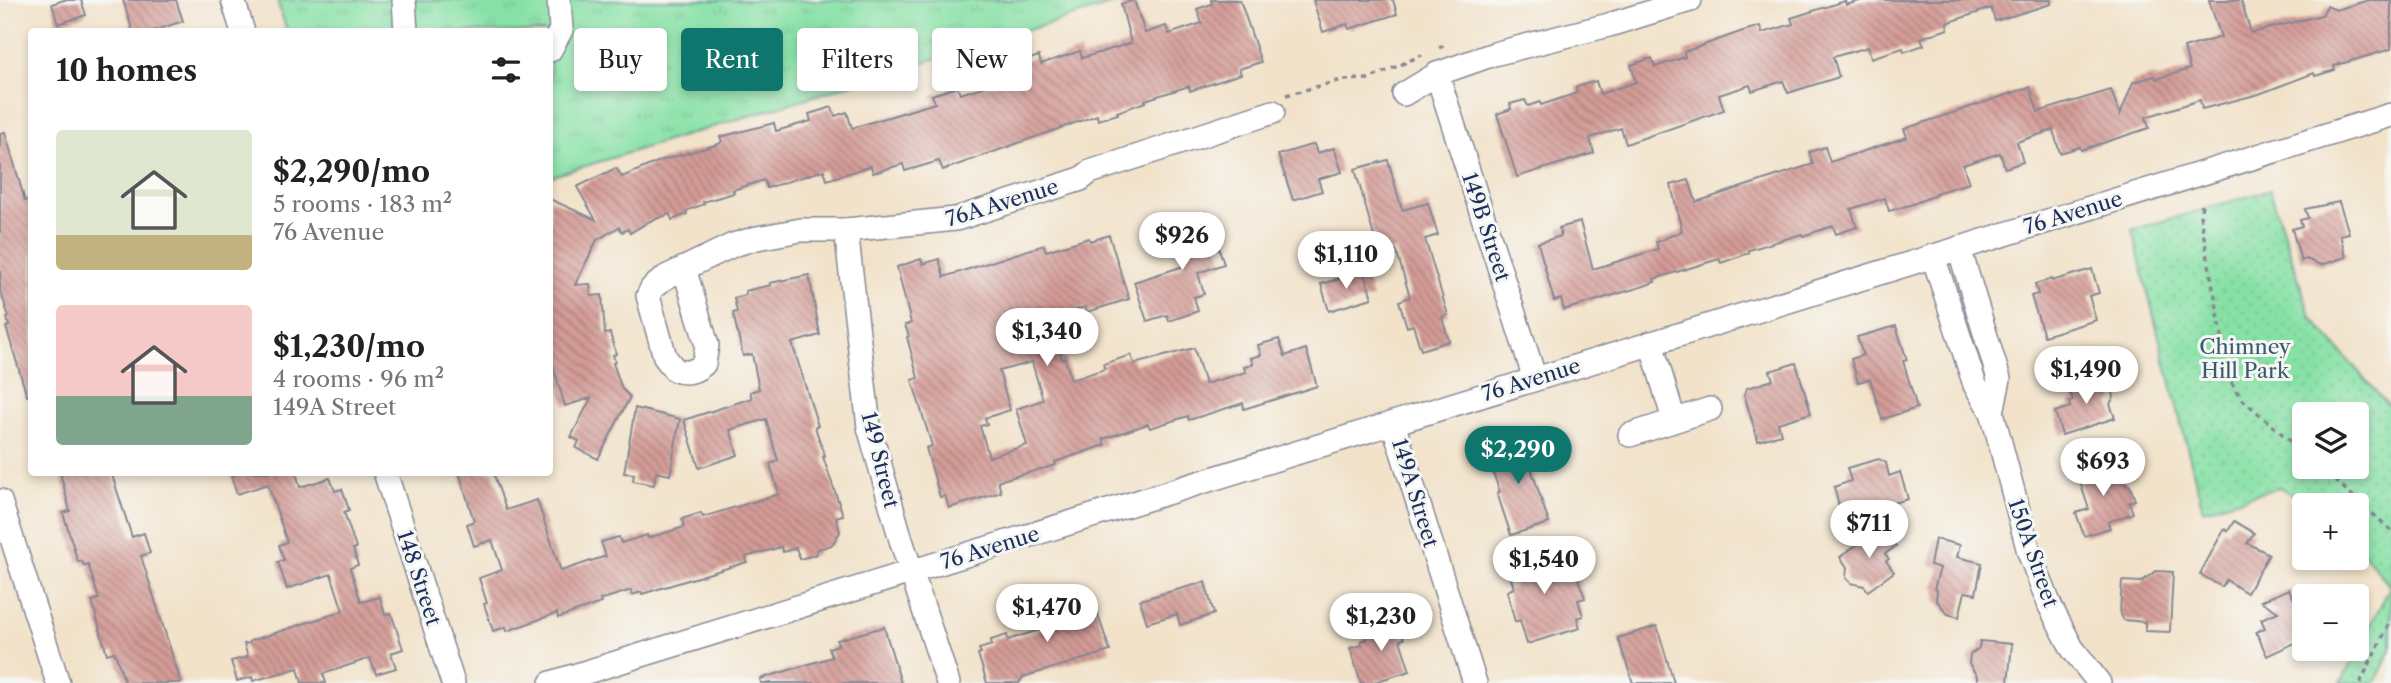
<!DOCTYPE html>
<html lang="en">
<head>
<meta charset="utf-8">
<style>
  :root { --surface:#fff; --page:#f2f2f2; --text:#222; --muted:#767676; --accent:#0f766e }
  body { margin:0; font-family:"Libre Caslon Text",serif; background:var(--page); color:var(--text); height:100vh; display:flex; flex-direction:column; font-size:26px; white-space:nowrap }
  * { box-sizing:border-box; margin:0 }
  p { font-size:23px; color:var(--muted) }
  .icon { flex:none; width:38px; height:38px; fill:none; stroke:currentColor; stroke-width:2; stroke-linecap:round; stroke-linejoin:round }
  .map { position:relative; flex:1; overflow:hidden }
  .drawer { position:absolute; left:28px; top:28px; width:525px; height:448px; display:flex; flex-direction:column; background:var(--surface); border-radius:7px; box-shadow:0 4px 10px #0003 }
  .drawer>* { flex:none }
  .top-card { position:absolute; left:574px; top:28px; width:665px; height:63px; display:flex; gap:14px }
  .controls { position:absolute; left:2292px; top:402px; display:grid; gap:14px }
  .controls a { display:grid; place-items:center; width:77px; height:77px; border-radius:7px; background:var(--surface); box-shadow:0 4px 10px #0003; font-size:35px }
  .price { position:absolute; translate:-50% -60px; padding:0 16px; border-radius:24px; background:#fff; color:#222; font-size:23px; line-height:46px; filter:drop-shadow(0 2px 4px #0008) }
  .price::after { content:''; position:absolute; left:50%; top:42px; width:21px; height:16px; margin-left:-10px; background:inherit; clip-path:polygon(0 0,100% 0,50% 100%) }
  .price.current { background:var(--accent); color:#fff }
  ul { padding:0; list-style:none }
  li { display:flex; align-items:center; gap:21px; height:175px; padding:0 28px }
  li span { display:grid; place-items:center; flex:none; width:196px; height:140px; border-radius:7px; color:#555 }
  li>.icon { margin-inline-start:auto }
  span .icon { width:84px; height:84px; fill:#fffc; stroke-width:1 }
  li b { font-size:30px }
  h2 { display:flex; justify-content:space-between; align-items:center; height:84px; padding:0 28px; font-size:30px }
  .pill { padding:0 24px; border-radius:7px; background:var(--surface); box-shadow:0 4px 10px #0003; font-size:24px; line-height:63px }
  .pill.current { background:var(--accent); color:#fff }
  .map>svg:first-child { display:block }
  .grass { fill:url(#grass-tufts); stroke:#518882; stroke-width:2 }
  .park { fill:url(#park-dots); stroke:#518882; stroke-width:2; fill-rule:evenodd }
  .building { fill:url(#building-back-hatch); fill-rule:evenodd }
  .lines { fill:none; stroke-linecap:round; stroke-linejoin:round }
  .minor-casing { stroke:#868894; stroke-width:26 }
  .path { stroke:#868894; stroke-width:3.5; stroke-dasharray:5 5; stroke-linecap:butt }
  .minor { stroke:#fff; stroke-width:23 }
  .labels { text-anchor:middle; stroke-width:6; stroke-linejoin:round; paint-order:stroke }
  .street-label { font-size:21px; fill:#1b2f5e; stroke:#f6f6f2 }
  .park-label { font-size:21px; fill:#365c70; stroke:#f6f6f2 }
</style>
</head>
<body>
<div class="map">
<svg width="2391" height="683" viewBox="0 0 2391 683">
  <defs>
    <pattern id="grass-tufts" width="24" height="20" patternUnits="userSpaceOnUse" patternTransform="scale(1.75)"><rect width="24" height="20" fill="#87e1a6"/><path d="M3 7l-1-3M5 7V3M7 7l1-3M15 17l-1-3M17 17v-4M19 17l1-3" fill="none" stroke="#74c191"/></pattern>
    <pattern id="park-dots" width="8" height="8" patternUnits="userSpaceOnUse" patternTransform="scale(1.75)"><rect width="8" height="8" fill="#87e1a6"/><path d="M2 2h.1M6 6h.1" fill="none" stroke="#74c191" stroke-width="1.8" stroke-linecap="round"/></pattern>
    <pattern id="building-back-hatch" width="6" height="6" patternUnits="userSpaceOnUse" patternTransform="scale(1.75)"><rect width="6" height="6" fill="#d49b96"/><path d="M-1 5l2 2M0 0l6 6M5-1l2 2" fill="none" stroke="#ab7f7e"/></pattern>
  </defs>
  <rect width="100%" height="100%" fill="#f6f6f2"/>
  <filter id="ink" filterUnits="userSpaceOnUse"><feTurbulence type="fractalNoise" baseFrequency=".0143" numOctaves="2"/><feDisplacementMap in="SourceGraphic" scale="14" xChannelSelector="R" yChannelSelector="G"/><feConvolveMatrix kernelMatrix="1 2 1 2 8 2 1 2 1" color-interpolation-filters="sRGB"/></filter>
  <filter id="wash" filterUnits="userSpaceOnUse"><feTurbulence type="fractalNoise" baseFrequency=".00686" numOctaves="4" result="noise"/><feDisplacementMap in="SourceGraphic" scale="28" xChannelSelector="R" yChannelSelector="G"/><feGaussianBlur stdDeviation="1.57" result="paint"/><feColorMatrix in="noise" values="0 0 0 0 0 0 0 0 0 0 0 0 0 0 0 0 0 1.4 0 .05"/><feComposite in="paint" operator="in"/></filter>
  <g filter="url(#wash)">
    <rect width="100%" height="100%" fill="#f2e2c9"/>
    <path class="grass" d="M277 0H1126L550 177V32L287 31Z"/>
    <path class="park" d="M2270 190 2311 317 2391 409V650L2375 683H2341L2390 587 2357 544V506H2311L2279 487 2203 510 2132 230ZM2305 415H2357V467H2305Z"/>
    <g id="blocks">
      <g class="building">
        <path d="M64 0H81L86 15 58 24 52 4Z"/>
        <path d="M123 0H176L183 21 150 32H133Z"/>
        <path d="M1134 0 1145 33 1166 26 1169 34 1202 23 1197 9 1212 4 1211 0H1240L1261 62 1239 69 1241 74 1190 91 1189 86 1145 100 1146 102 1117 112 1118 114 1098 120 1097 115 943 170 939 161 905 171 903 164 873 173 871 166 827 180 824 170 767 188 764 180 733 190 734 193 703 202 704 204 686 211 687 214 672 220 670 214 650 221 630 233 628 229 622 232 619 227 597 240 575 285 590 284 591 296 602 295 605 334 610 333 616 354 613 355 615 362 613 363 622 389 630 397 598 459 576 448 579 441 571 437 591 398 565 406 550 355V199L596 220 577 187 616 168 622 177 660 161 719 144 722 141 720 137 774 123 776 131 811 121 809 114 832 107 835 116 847 112 852 128 935 103 932 95 957 87 960 94 1015 77 1011 65 1039 56 1041 64 1080 51 1082 58 1131 43 1121 4Z"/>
        <path d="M1313 0H1393L1397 14 1349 29 1347 24 1323 32Z"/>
        <path d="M1863 0H2051V4L1995 21 1991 8 1947 23 1948 29 1921 38 1924 45 1904 52 1903 48 1871 58 1868 47 1833 57 1839 77 1788 93 1783 81 1752 91 1750 85 1719 95 1724 110 1626 144 1621 128 1590 138 1594 153 1517 177 1497 114 1511 109 1510 104 1525 100 1528 106 1540 102 1541 105 1577 93 1576 87 1596 81 1600 94 1636 82 1631 65 1652 58 1655 67 1685 57 1684 52 1740 32 1760 26 1762 33 1793 24 1791 18 1845 1 1846 5Z"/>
        <path d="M2209 0H2241L2251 33 2322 15 2327 6 2336 10 2369 0H2391V49L2334 66 2335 70 2315 76 2314 73 2259 94 2202 109 2200 100 2146 117 2149 128 2081 150 2080 147 2060 153 2053 130 2017 142 2023 162 2005 168 2000 153 1963 165 1969 183 1935 193 1936 195 1910 205 1889 211 1885 198 1851 209 1857 227 1836 234 1833 226 1803 236 1802 234 1749 250V253L1721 263 1719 259 1654 279 1655 282 1644 286 1564 310 1561 299 1554 301 1538 243 1561 236 1559 228 1580 222 1593 269 1658 249 1656 242 1682 231 1671 185 1689 180 1696 202 1813 164 1809 152 1825 147 1830 162 1907 137 1904 129 2030 87 2038 112 2111 90 2120 115 2133 82 2155 76 2156 79 2190 69 2184 48 2221 37Z"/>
        <path d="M5 132 25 201 28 200 32 210V395L27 396 6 327 9 326 7 318 9 317 0 290V133Z"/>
        <path d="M1314 144 1317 153 1334 148 1342 172 1318 179 1322 191 1293 200 1278 155Z"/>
        <path d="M1388 160 1402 210 1428 203 1438 235 1425 239 1448 315 1442 317 1449 341 1421 350 1413 325 1407 327 1399 301 1410 297 1396 250 1379 254 1355 169Z"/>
        <path d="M2339 202 2349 233 2340 235 2346 257 2321 265 2306 259 2301 261 2292 229 2302 226 2300 220 2308 218 2305 209Z"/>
        <path d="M1206 212 1224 264 1198 273 1204 294 1194 297 1198 311 1169 321 1167 315 1147 321 1134 282 1184 266 1170 224Z"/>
        <path d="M1109 235 1129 299 1087 312 1085 307 1051 317 1062 359 1065 358 1071 380 1105 369 1103 364 1131 355 1134 364 1194 348 1205 384 1246 372 1244 367 1253 364 1251 358 1261 355 1258 345 1279 339 1285 356 1306 349 1317 386 1244 409 1243 403 1189 420 1188 416 1150 428 1148 424 1103 439 1105 445 1055 462 1056 465 998 481 1001 492 949 508 945 496 940 497 926 448 932 446 912 380 918 378 907 337 909 336 905 325 911 323 897 267 921 259 923 264 939 259 944 277 1044 245 1046 251 1089 238 1090 241ZM1032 362 1043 400 1016 409 1027 445 989 457 980 426 987 424 985 418 1010 410 999 371Z"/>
        <path d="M2092 269 2099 293 2089 296 2096 320 2044 336 2031 296 2038 294 2035 284 2052 279V281Z"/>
        <path d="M1364 272 1372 298 1329 311 1321 284Z"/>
        <path d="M809 275 820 335 792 343 818 426 815 427 825 457H823L843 515 836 517 840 532 832 545 816 550 817 554 800 559 796 548 783 552 781 547 746 557 747 562 642 594 641 592 632 595 631 590 600 600 601 603 558 618 557 613 507 631 506 627 493 631 484 604 487 603 479 578 502 570 492 540 474 546 467 524 474 521 459 472H493L506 510 537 500 561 571 606 556 601 542 619 537 621 543 647 535 648 538 684 527 682 519 701 513 703 517 779 494 770 464 778 461 766 419 730 430 738 455 699 468 684 420 752 398 750 392 759 389 752 354 743 356 733 313 737 312 734 298 746 295 745 291 771 285 770 283Z"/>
        <path d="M1896 326 1907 360 1903 361 1917 408 1882 419 1870 379 1858 382 1851 359 1863 355 1857 337Z"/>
        <path d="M1796 363 1811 413 1778 423 1781 434 1758 441 1744 394 1747 388 1773 380 1770 371Z"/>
        <path d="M2098 377H2100L2103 386 2112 389 2114 397 2110 404 2115 418 2062 435 2055 412 2070 407 2069 402 2073 401 2068 386Z"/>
        <path d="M635 408 680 419 670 475 656 472 654 485 633 481 634 474 624 473Z"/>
        <path d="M1519 432 1549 523 1511 535 1497 493 1500 492 1493 473 1501 470 1492 441Z"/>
        <path d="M1879 459 1886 463 1889 476 1900 472 1908 499 1842 517 1834 487 1851 481 1847 468Z"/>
        <path d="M2094 459 2098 469 2108 466 2110 472 2130 486 2135 500 2129 502 2133 513 2108 522 2110 528 2084 536 2076 513 2089 509 2079 479 2083 478 2078 465Z"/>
        <path d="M60 472H111L132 537 144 533 150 553 141 556 181 683H125L116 656 114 652 107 654 92 601 99 599 88 564 84 566 82 561 78 562 63 513 70 511Z"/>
        <path d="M242 472H296L300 487 330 478 335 491 342 489 349 510 344 512 356 548 353 549 358 565 350 568 361 602 380 597 385 614 391 613 403 649 391 653 396 668 376 674 370 658 323 674 326 683H302L298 668 253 681 252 677 237 681 231 661 248 657 244 644 250 643V641L343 611 331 574 287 589 278 562 284 560 279 545 287 542 268 484 237 494 231 476Z"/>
        <path d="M2234 521 2254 533 2247 543 2269 554 2247 593 2226 580 2222 587 2200 574 2224 529 2228 531Z"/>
        <path d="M1881 527 1896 546 1885 554 1889 559 1886 561 1894 572 1868 591 1864 586 1851 583 1846 578 1847 567 1840 557Z"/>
        <path d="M1935 539 1960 545 1957 557 1982 563 1976 594 1965 592 1959 617 1948 614 1936 600 1937 590 1934 589 1940 568 1930 565Z"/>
        <path d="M1531 548 1538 566 1556 560 1558 566 1572 562 1585 598 1578 600 1583 616 1577 618 1580 628 1527 644 1520 620 1515 622 1507 591 1514 588 1504 556Z"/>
        <path d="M2156 571 2173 572 2170 632 2145 631V622L2124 620 2120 613 2122 581 2141 582Z"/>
        <path d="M1205 582 1214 614 1180 625 1177 614 1147 623 1140 600Z"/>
        <path d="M2289 589 2305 622V638L2267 656 2256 632 2265 628 2261 619 2278 612 2261 601Z"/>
        <path d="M1091 593 1110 651 1023 677 1019 683H987L978 654 981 653 979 649 992 645 991 640 1007 635 1008 640 1045 628 1041 616 1065 608 1063 602Z"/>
        <path d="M1397 617 1404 639 1400 640 1410 671 1371 683H1361L1350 648 1362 645 1361 641 1367 639 1365 634 1377 630 1375 623Z"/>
        <path d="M1657 626 1674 683H1633L1618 638Z"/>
        <path d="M884 627 901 683H761L760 679 832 657 829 648 838 645 837 640Z"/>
        <path d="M1980 641 2012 644 2008 683H1977V676L1969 664 1970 655 1979 648Z"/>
      </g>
    </g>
  </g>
  <g filter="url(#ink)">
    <use href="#blocks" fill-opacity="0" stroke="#868894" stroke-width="2"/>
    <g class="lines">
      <g class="minor-casing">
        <g id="minor">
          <path d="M233 0 243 32"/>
          <path d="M404 0 406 32"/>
          <path d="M550 50 561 30 559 0"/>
          <path d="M1437 74 1535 379"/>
          <path d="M1404 94 1437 74 1494 54 1609 25 1690 0"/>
          <path d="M846 230 869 427 901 540 948 683"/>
          <path d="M1959 248 1999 379 1992 412"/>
          <path d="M1933 256 1975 385 1992 412 2029 552 2050 606 2072 648 2099 683"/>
          <path d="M684 268 707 345 704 364C695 372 686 374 675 370L665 357 648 296 652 288 666 277 733 245 757 238 801 230H846L956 219 1081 179 1090 172 1273 112"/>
          <path d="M1651 343 1674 420"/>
          <path d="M1393 423 1475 683"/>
          <path d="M1630 435 1710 409"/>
          <path d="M385 472 453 683"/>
          <path d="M0 501 58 683"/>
          <path d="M551 683 2391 115"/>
        </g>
      </g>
      <g class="path">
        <path d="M1439 48 1447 44"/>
        <path d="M1286 95 1342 80 1369 79 1422 55"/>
        <path d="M2202 205 2200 215 2230 380 2243 400 2305 454"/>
        <path d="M2320 467 2391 530"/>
        <path d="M2360 683 2391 620"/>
      </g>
      <use href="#minor" class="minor"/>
    </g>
  </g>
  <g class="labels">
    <g class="street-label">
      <text transform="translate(1002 203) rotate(-17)" y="7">76A Avenue</text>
      <text transform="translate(2073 213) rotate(-17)" y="7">76 Avenue</text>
      <text transform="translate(1486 227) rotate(72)" y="7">149B Street</text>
      <text transform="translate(1531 380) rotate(-17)" y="7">76 Avenue</text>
      <text transform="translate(880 460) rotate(76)" y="7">149 Street</text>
      <text transform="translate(1415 493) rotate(73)" y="7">149A Street</text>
      <text transform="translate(990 548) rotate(-17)" y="7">76 Avenue</text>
      <text transform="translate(2033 553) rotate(71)" y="7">150A Street</text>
      <text transform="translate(419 578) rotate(72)" y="7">148 Street</text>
    </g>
    <g class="park-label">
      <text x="2245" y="354">Chimney<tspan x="2245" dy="24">Hill Park</tspan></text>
    </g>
  </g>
</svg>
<div class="controls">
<a><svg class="icon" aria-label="layers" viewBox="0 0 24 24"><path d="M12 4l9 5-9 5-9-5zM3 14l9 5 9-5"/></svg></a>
<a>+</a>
<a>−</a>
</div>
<b class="price" style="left:1182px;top:272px">$926</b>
<b class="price" style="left:1346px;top:291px">$1,110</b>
<b class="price" style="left:1047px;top:368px">$1,340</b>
<b class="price" style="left:2086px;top:406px">$1,490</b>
<b class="price current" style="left:1518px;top:486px">$2,290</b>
<b class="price" style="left:2103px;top:498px">$693</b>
<b class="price" style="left:1869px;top:560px">$711</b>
<b class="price" style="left:1544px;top:596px">$1,540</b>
<b class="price" style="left:1047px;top:644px">$1,470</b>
<b class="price" style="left:1381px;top:653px">$1,230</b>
<div class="top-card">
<a class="pill">Buy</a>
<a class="pill current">Rent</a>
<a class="pill">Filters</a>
<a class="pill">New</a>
</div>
<section class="drawer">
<h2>10 homes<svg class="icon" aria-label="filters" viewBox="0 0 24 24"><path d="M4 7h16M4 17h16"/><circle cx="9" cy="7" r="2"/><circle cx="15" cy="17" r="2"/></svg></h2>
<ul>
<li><span style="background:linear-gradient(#dfe7d0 75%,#c2b280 0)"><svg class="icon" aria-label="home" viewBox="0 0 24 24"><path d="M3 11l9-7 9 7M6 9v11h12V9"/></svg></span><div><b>$2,290/mo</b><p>5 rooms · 183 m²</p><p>76 Avenue</p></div></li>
<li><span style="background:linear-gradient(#f6c9c9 65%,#7fa58c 0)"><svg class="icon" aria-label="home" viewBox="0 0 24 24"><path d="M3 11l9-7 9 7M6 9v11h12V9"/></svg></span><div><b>$1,230/mo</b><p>4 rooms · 96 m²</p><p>149A Street</p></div></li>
</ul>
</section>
</div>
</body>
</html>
